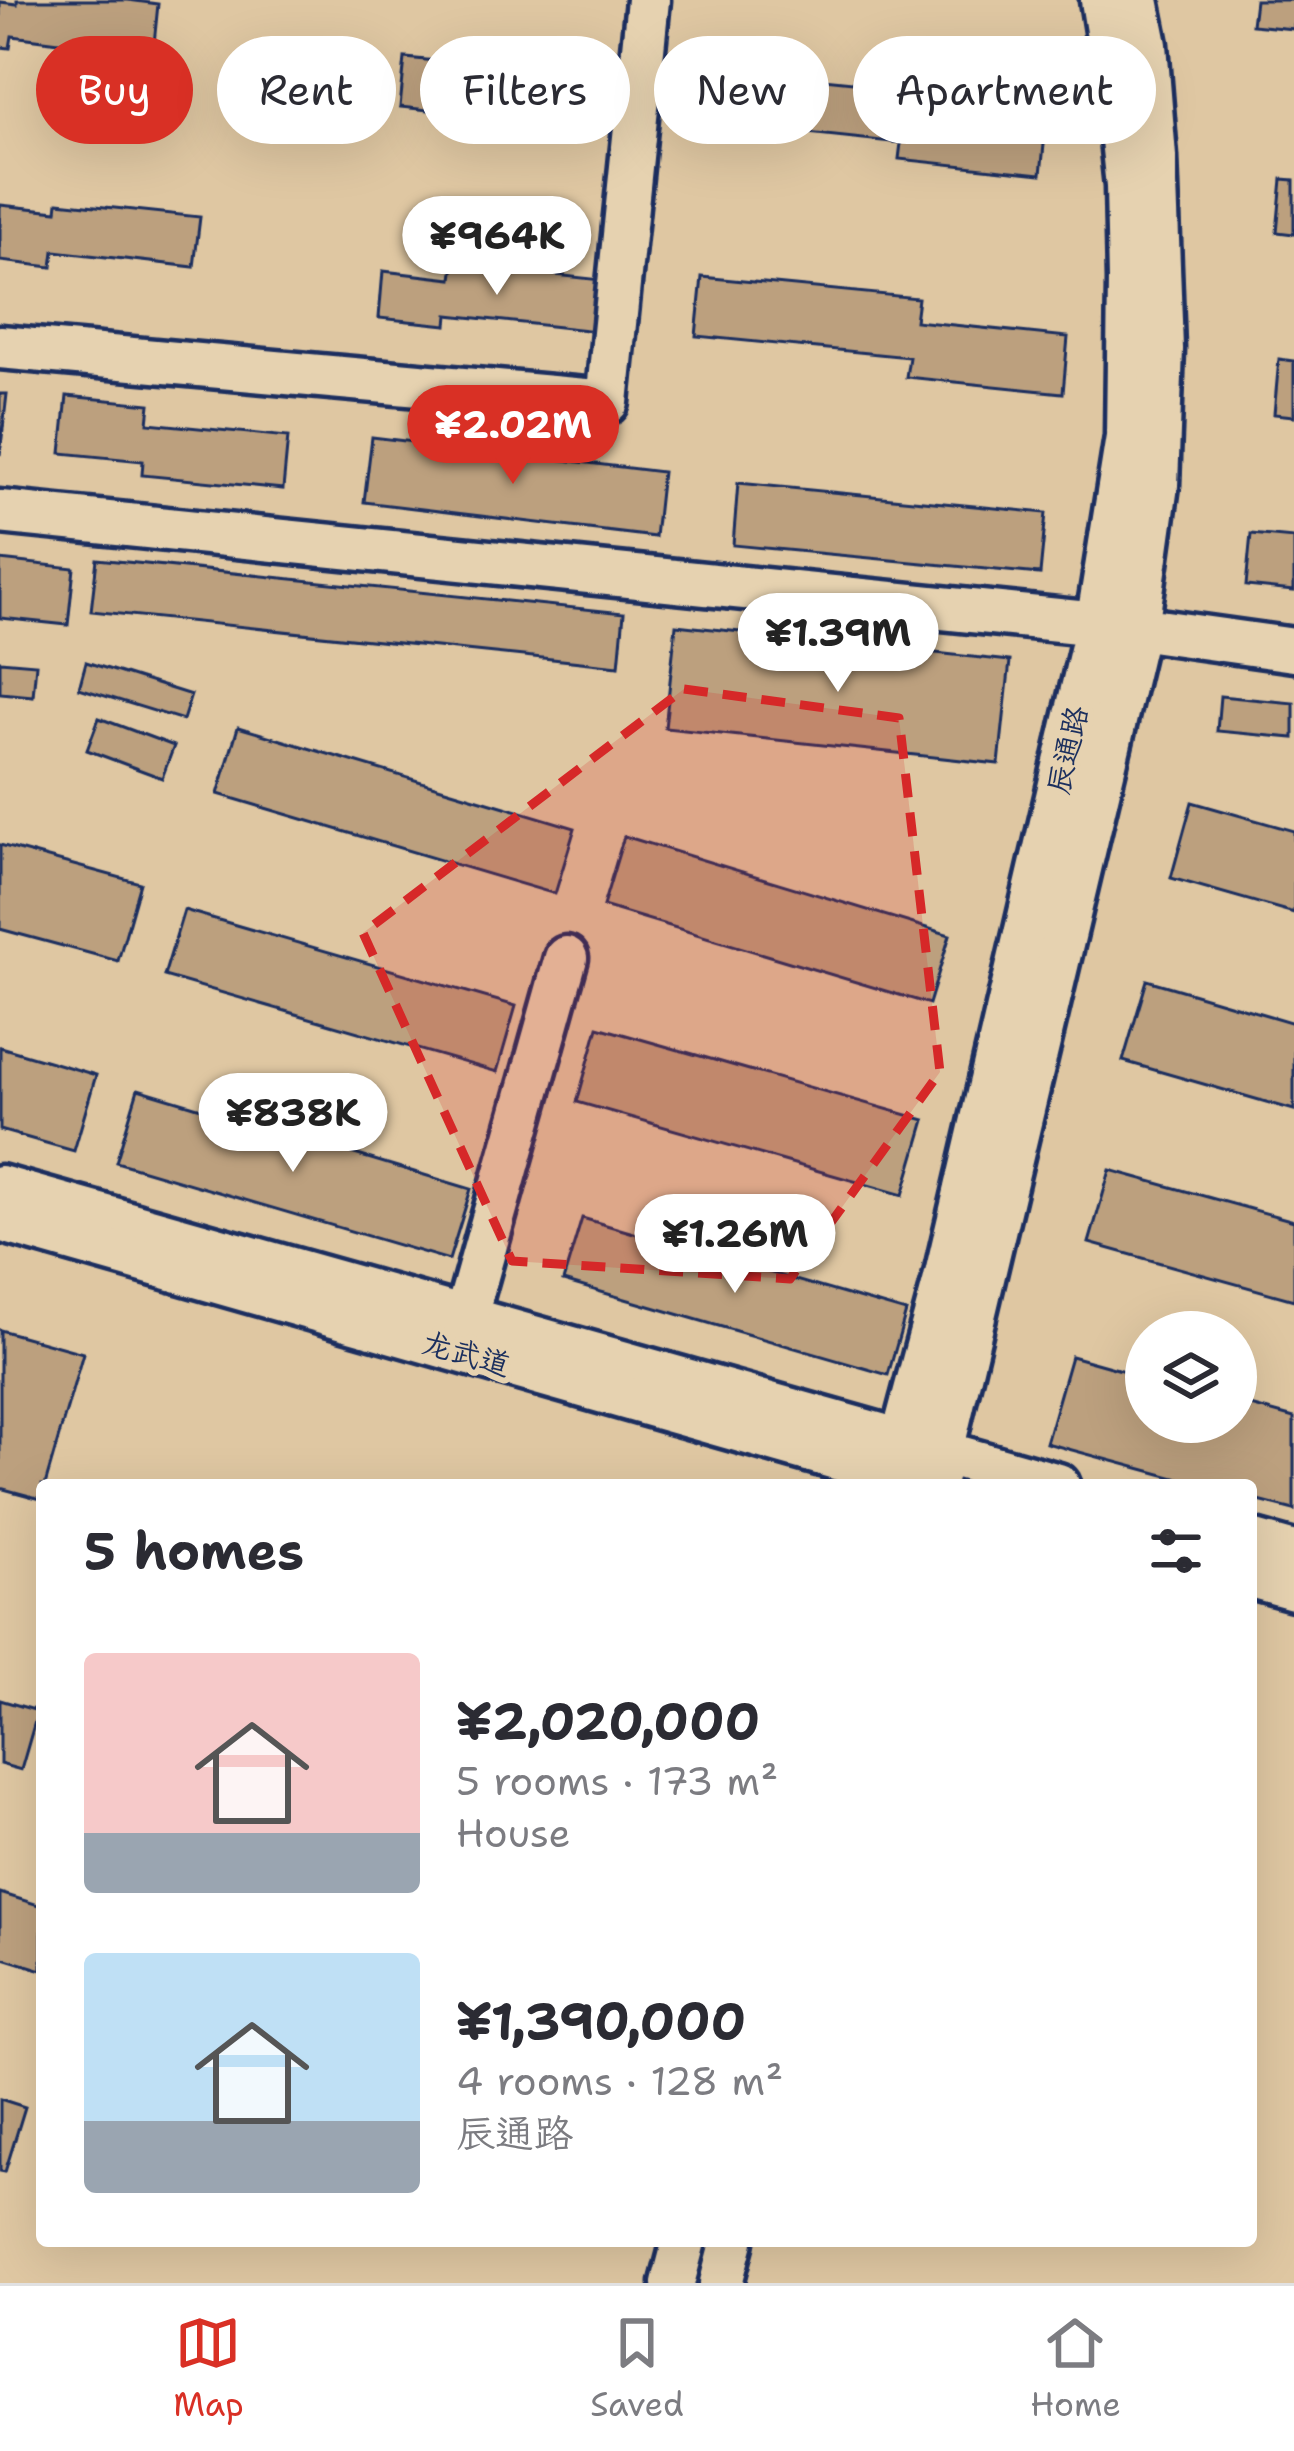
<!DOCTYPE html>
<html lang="en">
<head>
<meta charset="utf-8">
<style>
  :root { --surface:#fff; --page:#f7f7f7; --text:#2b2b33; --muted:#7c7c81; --line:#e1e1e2; --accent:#d93025 }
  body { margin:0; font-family:"Shantell Sans","LXGW WenKai TC",sans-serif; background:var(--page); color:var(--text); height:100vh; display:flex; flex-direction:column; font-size:45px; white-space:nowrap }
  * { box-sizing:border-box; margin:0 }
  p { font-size:39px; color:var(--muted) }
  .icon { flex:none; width:66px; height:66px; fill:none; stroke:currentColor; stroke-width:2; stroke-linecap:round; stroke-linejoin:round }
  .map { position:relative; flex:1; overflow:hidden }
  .panel { position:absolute; left:36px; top:1479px; width:1221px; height:768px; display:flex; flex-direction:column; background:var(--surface); border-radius:12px; box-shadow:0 12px 48px #0002 }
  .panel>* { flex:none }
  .hud { position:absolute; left:36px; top:36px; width:1224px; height:108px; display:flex; gap:24px }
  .fabs { position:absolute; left:1125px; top:1311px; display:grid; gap:24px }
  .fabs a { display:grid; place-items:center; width:132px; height:132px; border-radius:50%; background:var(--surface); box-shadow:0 12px 48px #0002; font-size:60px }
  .price { position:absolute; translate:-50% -102px; padding:0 27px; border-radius:42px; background:#fff; color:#222; font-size:39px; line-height:78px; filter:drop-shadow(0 3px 6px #0008) }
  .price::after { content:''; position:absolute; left:50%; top:72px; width:36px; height:27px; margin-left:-18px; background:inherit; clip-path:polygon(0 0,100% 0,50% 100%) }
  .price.on { background:var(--accent); color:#fff }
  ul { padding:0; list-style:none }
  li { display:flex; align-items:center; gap:36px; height:300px; padding:0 48px }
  li span { display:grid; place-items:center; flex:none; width:336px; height:240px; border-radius:12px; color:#555 }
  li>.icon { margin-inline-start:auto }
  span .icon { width:144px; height:144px; fill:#fffc; stroke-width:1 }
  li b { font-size:51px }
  h2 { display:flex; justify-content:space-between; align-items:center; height:144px; padding:0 48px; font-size:51px }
  .chip { padding:0 42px; border-radius:54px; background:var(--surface); box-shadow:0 12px 48px #0002; font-size:42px; line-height:108px }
  .chip.on { background:var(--accent); color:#fff }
  .tab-bar { display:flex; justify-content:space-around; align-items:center; height:168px; border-top:3px solid var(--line); background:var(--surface); font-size:33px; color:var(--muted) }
  .tab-bar a { display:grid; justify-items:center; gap:6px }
  .tab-bar .on { color:var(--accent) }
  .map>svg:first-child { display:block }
  .building { fill:#bca07e; stroke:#1b2f5e; stroke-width:3 }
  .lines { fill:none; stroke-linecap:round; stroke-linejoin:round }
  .minor-casing { stroke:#1b2f5e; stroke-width:51 }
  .minor { stroke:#e6d2b0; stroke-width:42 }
  .marked { fill:#d62828; fill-opacity:0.2; stroke:#d62828; stroke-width:9; stroke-dasharray:24 15; stroke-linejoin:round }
  .labels { text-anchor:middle; stroke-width:12; stroke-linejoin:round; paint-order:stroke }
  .street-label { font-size:30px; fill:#1b2f5e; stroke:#e6d2b0 }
</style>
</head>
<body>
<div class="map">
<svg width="1294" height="2283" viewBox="0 0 1294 2283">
  <rect width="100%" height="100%" fill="#dfc7a2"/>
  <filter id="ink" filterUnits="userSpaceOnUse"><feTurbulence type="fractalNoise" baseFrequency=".00833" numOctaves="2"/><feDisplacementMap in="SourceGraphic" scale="24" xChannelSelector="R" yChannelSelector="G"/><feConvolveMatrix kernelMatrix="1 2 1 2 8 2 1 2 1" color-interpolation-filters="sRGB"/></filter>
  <g filter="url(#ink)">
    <g class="building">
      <path d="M17 0H128L158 4 153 54 12 36 10 48 0 47V2L17 4Z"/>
      <path d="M1255 0H1294V29L1252 25Z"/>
      <path d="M469 52 615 67 610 115 467 100 466 114 400 107 405 58 468 64Z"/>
      <path d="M690 65 911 88 909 111 1046 125 1041 174 899 159 901 143 685 120Z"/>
      <path d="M1282 179 1294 180V234L1277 232Z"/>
      <path d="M58 202 200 217 194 267 54 251 52 267 0 261V205L57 211Z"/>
      <path d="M454 264 611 281 606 332 448 315 447 325 379 318 383 271 452 279Z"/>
      <path d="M702 277 918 298 915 321 1068 337 1063 393 906 377 909 357 696 336Z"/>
      <path d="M1279 359 1294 361V416L1274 414Z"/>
      <path d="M0 394H7L0 455Z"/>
      <path d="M67 396 150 404 148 423 288 437 283 489 142 475 143 461 61 453Z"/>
      <path d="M372 437 662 472 655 537 364 502Z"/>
      <path d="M738 483 1046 513 1040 574 733 545Z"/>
      <path d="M1251 534 1294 538V591L1246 586Z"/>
      <path d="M97 559 624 613 619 666 91 611Z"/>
      <path d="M0 560 74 568 68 625 0 618Z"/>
      <path d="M676 625 1010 661 999 764 665 728Z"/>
      <path d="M0 661 36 664 33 696 0 693Z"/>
      <path d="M86 662 191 695 183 720 79 688Z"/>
      <path d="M1220 696 1294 703V738L1217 731Z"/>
      <path d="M99 718 174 746 162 778 87 750Z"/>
      <path d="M238 727 575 828 555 894 218 794Z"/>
      <path d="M1192 802 1294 831V913L1171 878Z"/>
      <path d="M624 836 950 935 929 1004 603 906Z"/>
      <path d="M0 845 140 883 118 961 0 929Z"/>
      <path d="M184 910 516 1006 497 1072 164 976Z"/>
      <path d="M1147 980 1294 1023V1110L1123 1061Z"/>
      <path d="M598 1027 925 1120 903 1195 577 1102Z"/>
      <path d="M0 1047 96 1075 74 1151 0 1130Z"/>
      <path d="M138 1089 471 1189 449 1260 116 1162Z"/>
      <path d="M1110 1170 1294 1221V1300L1089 1243Z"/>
      <path d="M582 1218 906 1312 888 1375 563 1281Z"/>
      <path d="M0 1330 83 1353 45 1485H42L41 1499 0 1488Z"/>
      <path d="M1071 1356 1146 1377V1422H1236V1402L1294 1418V1510L1251 1499V1485H1201L1046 1443Z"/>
      <path d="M0 1700 38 1711 21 1770 0 1764Z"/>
      <path d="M0 1893 42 1906V1970L0 1957Z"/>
      <path d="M0 2099 25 2107 5 2172 0 2171Z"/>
    </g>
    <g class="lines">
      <g class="minor-casing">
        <g id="minor">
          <path d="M0 347 607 402 648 0"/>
          <path d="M0 512 1137 628 1294 650"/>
          <path d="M0 1187 1058 1485"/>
          <path d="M0 1220 917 1481"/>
          <path d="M458 1344 566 958"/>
          <path d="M890 1485 944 1283 1097 625 1127 437 1129 280 1127 186 1117 93 1102 0"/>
          <path d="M934 1485 1137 628 1157 485 1162 349 1155 157 1146 45 1137 0"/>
          <path d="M1251 1541 1294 1553"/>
          <path d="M1251 1576 1294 1588"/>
          <path d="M673 2283 684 2241"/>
          <path d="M721 2283 732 2241"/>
        </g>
      </g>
      <use href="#minor" class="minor"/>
    </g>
  </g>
  <path class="marked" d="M684 689 899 718 940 1072 790 1279 512 1261 363 933Z"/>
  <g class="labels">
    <g class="street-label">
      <text transform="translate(1068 750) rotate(-77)" y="10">辰通路</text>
      <text transform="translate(466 1354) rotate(16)" y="10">龙武道</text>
    </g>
  </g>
</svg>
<div class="fabs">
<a><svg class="icon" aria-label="layers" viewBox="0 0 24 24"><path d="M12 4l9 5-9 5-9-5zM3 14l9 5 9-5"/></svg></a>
</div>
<b class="price" style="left:497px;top:298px">¥964K</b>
<b class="price on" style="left:513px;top:487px">¥2.02M</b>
<b class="price" style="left:838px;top:695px">¥1.39M</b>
<b class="price" style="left:293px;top:1175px">¥838K</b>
<b class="price" style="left:735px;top:1296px">¥1.26M</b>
<div class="hud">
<a class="chip on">Buy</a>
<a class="chip">Rent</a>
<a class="chip">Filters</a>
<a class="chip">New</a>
<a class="chip">Apartment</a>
</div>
<section class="panel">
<h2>5 homes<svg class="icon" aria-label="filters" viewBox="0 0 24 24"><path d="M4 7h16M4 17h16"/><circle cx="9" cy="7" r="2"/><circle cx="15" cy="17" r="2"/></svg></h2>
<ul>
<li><span style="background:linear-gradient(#f6c9c9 75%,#9aa5b1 0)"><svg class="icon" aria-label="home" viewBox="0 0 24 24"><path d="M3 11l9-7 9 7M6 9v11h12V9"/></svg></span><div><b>¥2,020,000</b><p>5 rooms · 173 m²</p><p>House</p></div></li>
<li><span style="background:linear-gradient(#bfe0f5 70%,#9aa5b1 0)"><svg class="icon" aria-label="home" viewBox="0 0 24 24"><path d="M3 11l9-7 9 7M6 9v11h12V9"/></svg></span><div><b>¥1,390,000</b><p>4 rooms · 128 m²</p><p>辰通路</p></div></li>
</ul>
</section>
</div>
<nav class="tab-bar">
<a class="on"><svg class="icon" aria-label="map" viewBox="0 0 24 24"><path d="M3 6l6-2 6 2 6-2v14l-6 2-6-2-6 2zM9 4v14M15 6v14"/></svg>Map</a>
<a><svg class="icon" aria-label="saved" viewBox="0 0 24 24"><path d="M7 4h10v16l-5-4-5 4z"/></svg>Saved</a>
<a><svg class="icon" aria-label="home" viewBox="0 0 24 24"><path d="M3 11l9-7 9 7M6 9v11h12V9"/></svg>Home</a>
</nav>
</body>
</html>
